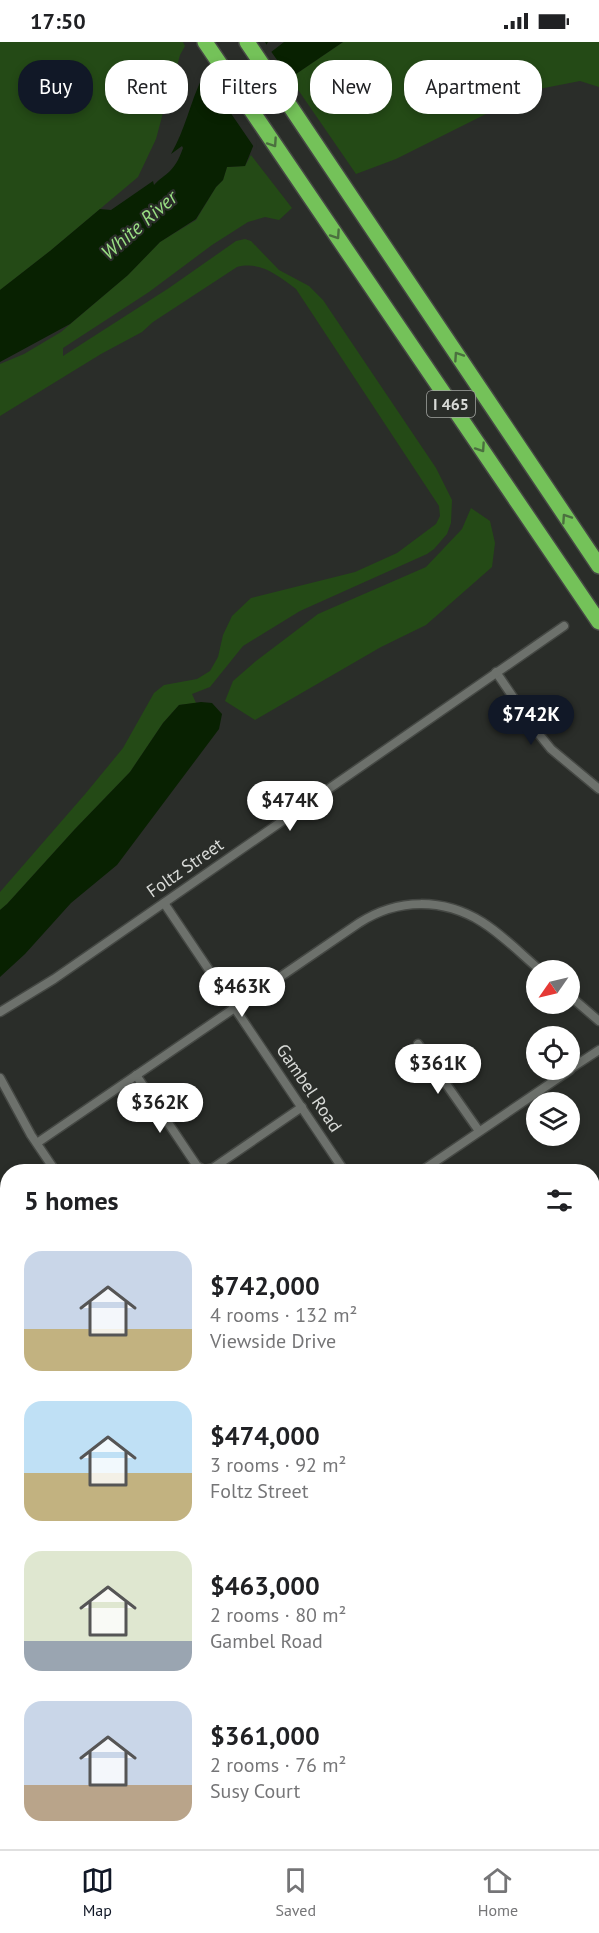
<!DOCTYPE html>
<html lang="en">
<head>
<meta charset="utf-8">
<style>
  :root { --surface:#fff; --page:#f6f6f6; --text:#202124; --muted:#757577; --line:#e0e0e0; --accent:#111827 }
  body { margin:0; font-family:"PT Sans",sans-serif; background:var(--page); color:var(--text); height:100vh; display:flex; flex-direction:column; font-size:22px; white-space:nowrap }
  * { box-sizing:border-box; margin:0 }
  p { font-size:20px; color:var(--muted) }
  .icon { flex:none; width:33px; height:33px; fill:none; stroke:currentColor; stroke-width:2; stroke-linecap:round; stroke-linejoin:round }
  .map { position:relative; flex:1; overflow:hidden }
  .sheet { position:absolute; left:0px; top:1122px; width:600px; height:686px; display:flex; flex-direction:column; background:var(--surface); border-radius:24px 24px 0 0; box-shadow:0 3px 9px #0003 }
  .sheet>* { flex:none }
  .guide { position:absolute; left:18px; top:18px; width:564px; height:54px; display:flex; gap:12px }
  .needle { width:39px; rotate:236deg }
  .controls { position:absolute; left:526px; top:918px; display:grid; gap:12px }
  .controls a { display:grid; place-items:center; width:54px; height:54px; border-radius:50%; background:var(--surface); box-shadow:0 3px 9px #0003; font-size:30px }
  .price { position:absolute; translate:-50% -51px; padding:0 14px; border-radius:21px; background:#fff; color:#222; font-size:20px; line-height:39px; filter:drop-shadow(0 2px 3px #0008) }
  .price::after { content:''; position:absolute; left:50%; top:36px; width:18px; height:14px; margin-left:-9px; background:inherit; clip-path:polygon(0 0,100% 0,50% 100%) }
  .price.active { background:var(--accent); color:#fff }
  ul { padding:0; list-style:none }
  li { display:flex; align-items:center; gap:18px; height:150px; padding:0 24px }
  li span { display:grid; place-items:center; flex:none; width:168px; height:120px; border-radius:18px; color:#555 }
  li>.icon { margin-inline-start:auto }
  span .icon { width:72px; height:72px; fill:#fffc; stroke-width:1 }
  li b { font-size:26px }
  h2 { display:flex; justify-content:space-between; align-items:center; height:72px; padding:0 24px; font-size:26px }
  .pill { padding:0 21px; border-radius:24px; background:var(--surface); box-shadow:0 3px 9px #0003; font-size:21px; line-height:54px }
  .pill.active { background:var(--accent); color:#fff }
  .status { display:flex; justify-content:space-between; align-items:center; height:42px; padding:0 30px; background:var(--surface); direction:ltr }
  .status svg { height:16px; fill:currentColor }
  .menu { display:flex; justify-content:space-around; align-items:center; height:84px; border-top:2px solid var(--line); background:var(--surface); font-size:16px; color:var(--muted) }
  .menu a { display:grid; justify-items:center; gap:3px }
  .menu .active { color:var(--accent) }
  .map>svg:first-child { display:block }
  .green { fill:#244a16 }
  .water { fill:#082101 }
  .pier { fill:#2a2d29 }
  .lines { fill:none; stroke-linecap:round; stroke-linejoin:round }
  .stream { stroke:#082101; stroke-width:2 }
  .minor-casing { stroke:#454844; stroke-width:11 }
  .tertiary-casing { stroke:#454844; stroke-width:14 }
  .motorway-casing { stroke:#454844; stroke-width:18 }
  .minor { stroke:#6d716c; stroke-width:8 }
  .tertiary { stroke:#6d716c; stroke-width:10 }
  .motorway { stroke:#74c259; stroke-width:15 }
  .oneway { stroke:#4b703f }
  .labels { text-anchor:middle; stroke-width:4.5; stroke-linejoin:round; paint-order:stroke }
  .shield { fill:#2a2d29; stroke:#a4a6a3; stroke-width:1.5 }
  .shield-label { font-size:16px; font-weight:bold; fill:#d8dad7 }
  .street-label { font-size:18px; fill:#d8dad7; stroke:#2a2d29 }
  .water-label { font-size:20px; font-style:italic; fill:#99de83; stroke:#2a2d29 }
</style>
</head>
<body>
<div class="status"><b>17:50</b><svg viewBox="0 0 49 12"><path d="M0 12V9h3v3zM5 12V6h3v6zM10 12V3h3v9zM15 12V0h3v12zM26 1h20v11H26zM47 4h2v5h-2z"/></svg></div>
<div class="map">
<svg width="599" height="1807" viewBox="0 0 599 1807">
  <rect width="100%" height="100%" fill="#2a2d29"/>
  <g class="green">
    <path d="M0 0H183L185 4 180 13 174 35 176 45 164 67 156 97 138 135 50 209 0 248Z"/>
    <path d="M343 0H599V45L580 39 534 48 396 117 356 132 290 36Z"/>
    <path d="M251 113 292 166 279 178 265 175 248 180 212 203 149 250 63 306V314L169 246 236 199 245 197 251 199 279 228 309 244 323 258 436 426 452 458 451 481 447 492 434 507 427 512 300 569 243 604 210 645 192 652 196 661 179 663 163 681 130 730 75 787 7 862 0 868V850L86 751 123 706 154 651 164 643 197 637 210 629 218 615 223 593 232 574 251 556 355 530 397 511 436 482 440 474 439 464 296 247C277 233 261 219 237 225L153 280 142 290 101 312 0 374V322L24 312 61 290 128 233 160 200 196 178 216 145 223 138 227 125 245 124Z"/>
    <path d="M471 466 490 479 495 501 492 525 426 583 381 605 255 678 225 659 233 639 256 619 318 572 426 525 462 487Z"/>
    <path d="M599 1328V1409L593 1413V1331Z"/>
    <path d="M599 1422V1498L593 1503V1426Z"/>
    <path d="M599 1682V1807H414L411 1800H592L593 1688Z"/>
    <path d="M7 1683 8 1800H171L177 1807H0V1687Z"/>
    <path d="M281 1800H357L361 1807H284Z"/>
  </g>
  <g class="water">
    <path d="M226 0H268L260 14H266L284 0H343L296 32 262 65 252 91 254 102 245 124 227 125 223 138 216 145 196 177 160 200 128 233 70 282 0 320V248L50 209 100 167 111 168 153 139 154 143C159 137 165 134 170 129 177 122 180 114 183 106L182 104 171 112C185 88 190 61 202 36 208 22 217 11 226 0Z"/>
    <path d="M201 660 212 661 222 672 219 687 117 823 71 861 25 912 0 935V868L7 862 75 787 130 730 163 681 179 663Z"/>
  </g>
  <path class="pier" d="M222 0H265L268 5 265 11 270 8 292 39 265 67 255 91 257 102 256 108 202 29Z"/>
  <g class="lines">
    <g class="stream">
      <path d="M592 1422 599 1418"/>
      <path d="M0 1724 8 1719"/>
      <path d="M306 1800 315 1807"/>
    </g>
    <g class="minor-casing">
      <g id="minor">
        <path d="M496 630 534 686 551 707 599 747"/>
        <path d="M164 861 345 1130"/>
        <path d="M570 954 599 979"/>
        <path d="M0 970 54 937 564 584"/>
        <path d="M418 1002 479 1089"/>
        <path d="M570 1027 599 1008"/>
        <path d="M136 1033 197 1124 204 1128 213 1126 302 1065"/>
        <path d="M0 1036 31 1093 56 1130"/>
        <path d="M37 1101 359 881C398 856 443 856 482 880 503 893 522 913 540 928"/>
        <path d="M420 1130 570 1028"/>
      </g>
    </g>
    <g class="tertiary-casing">
      <g id="tertiary">
        <path d="M0 1481 8 1492"/>
        <path d="M218 1800 223 1807"/>
      </g>
    </g>
    <g class="motorway-casing">
      <g id="motorway">
        <path d="M205 0 599 580"/>
        <path d="M247 0 599 524"/>
      </g>
    </g>
    <use href="#minor" class="minor"/>
    <use href="#tertiary" class="tertiary"/>
    <use href="#motorway" class="motorway"/>
  </g>
  <defs><path id="oneway-chevron" d="M-2-3.5L2.5 0L-2 3.5" fill="none" stroke-width="1.6" stroke-linecap="round" stroke-linejoin="round" transform="scale(1.5)"/></defs>
  <g class="oneway">
    <use href="#oneway-chevron" transform="translate(273 101) rotate(56)"/>
    <use href="#oneway-chevron" transform="translate(336 193) rotate(56)"/>
    <use href="#oneway-chevron" transform="translate(458 314) rotate(-124)"/>
    <use href="#oneway-chevron" transform="translate(481 406) rotate(56)"/>
    <use href="#oneway-chevron" transform="translate(566 476) rotate(-124)"/>
  </g>
  <g class="labels">
    <rect class="shield" x="427" y="349" width="48" height="26" rx="4.5"/>
    <g class="shield-label">
      <text x="451" y="368">I 465</text>
    </g>
    <g class="street-label">
      <text transform="translate(185 826) rotate(-35)" y="6">Foltz Street</text>
      <text transform="translate(309 1046) rotate(56)" y="6">Gambel Road</text>
    </g>
    <g class="water-label">
      <text transform="translate(139 183) rotate(-41)" y="7">White River</text>
    </g>
  </g>
</svg>
<div class="controls">
<a><svg class="needle" viewBox="-14 -14 28 28"><path d="M0-13l5 13h-10z" fill="#e53935"/><path d="M0 13l5-13h-10z" fill="#757577"/></svg></a>
<a><svg class="icon" aria-label="locate" viewBox="0 0 24 24"><circle cx="12" cy="12" r="6"/><path d="M12 2v4M12 18v4M2 12h4M18 12h4"/></svg></a>
<a><svg class="icon" aria-label="layers" viewBox="0 0 24 24"><path d="M12 4l9 5-9 5-9-5zM3 14l9 5 9-5"/></svg></a>
</div>
<b class="price active" style="left:531px;top:704px">$742K</b>
<b class="price" style="left:290px;top:790px">$474K</b>
<b class="price" style="left:242px;top:976px">$463K</b>
<b class="price" style="left:438px;top:1053px">$361K</b>
<b class="price" style="left:160px;top:1092px">$362K</b>
<div class="guide">
<a class="pill active">Buy</a>
<a class="pill">Rent</a>
<a class="pill">Filters</a>
<a class="pill">New</a>
<a class="pill">Apartment</a>
</div>
<section class="sheet">
<h2>5 homes<svg class="icon" aria-label="filters" viewBox="0 0 24 24"><path d="M4 7h16M4 17h16"/><circle cx="9" cy="7" r="2"/><circle cx="15" cy="17" r="2"/></svg></h2>
<ul>
<li><span style="background:linear-gradient(#c9d6e8 65%,#c2b280 0)"><svg class="icon" aria-label="home" viewBox="0 0 24 24"><path d="M3 11l9-7 9 7M6 9v11h12V9"/></svg></span><div><b>$742,000</b><p>4 rooms · 132 m²</p><p>Viewside Drive</p></div></li>
<li><span style="background:linear-gradient(#bfe0f5 60%,#c2b280 0)"><svg class="icon" aria-label="home" viewBox="0 0 24 24"><path d="M3 11l9-7 9 7M6 9v11h12V9"/></svg></span><div><b>$474,000</b><p>3 rooms · 92 m²</p><p>Foltz Street</p></div></li>
<li><span style="background:linear-gradient(#dfe7d0 75%,#9aa5b1 0)"><svg class="icon" aria-label="home" viewBox="0 0 24 24"><path d="M3 11l9-7 9 7M6 9v11h12V9"/></svg></span><div><b>$463,000</b><p>2 rooms · 80 m²</p><p>Gambel Road</p></div></li>
<li><span style="background:linear-gradient(#c9d6e8 70%,#b9a48a 0)"><svg class="icon" aria-label="home" viewBox="0 0 24 24"><path d="M3 11l9-7 9 7M6 9v11h12V9"/></svg></span><div><b>$361,000</b><p>2 rooms · 76 m²</p><p>Susy Court</p></div></li>
</ul>
</section>
</div>
<nav class="menu">
<a class="active"><svg class="icon" aria-label="map" viewBox="0 0 24 24"><path d="M3 6l6-2 6 2 6-2v14l-6 2-6-2-6 2zM9 4v14M15 6v14"/></svg>Map</a>
<a><svg class="icon" aria-label="saved" viewBox="0 0 24 24"><path d="M7 4h10v16l-5-4-5 4z"/></svg>Saved</a>
<a><svg class="icon" aria-label="home" viewBox="0 0 24 24"><path d="M3 11l9-7 9 7M6 9v11h12V9"/></svg>Home</a>
</nav>
</body>
</html>
